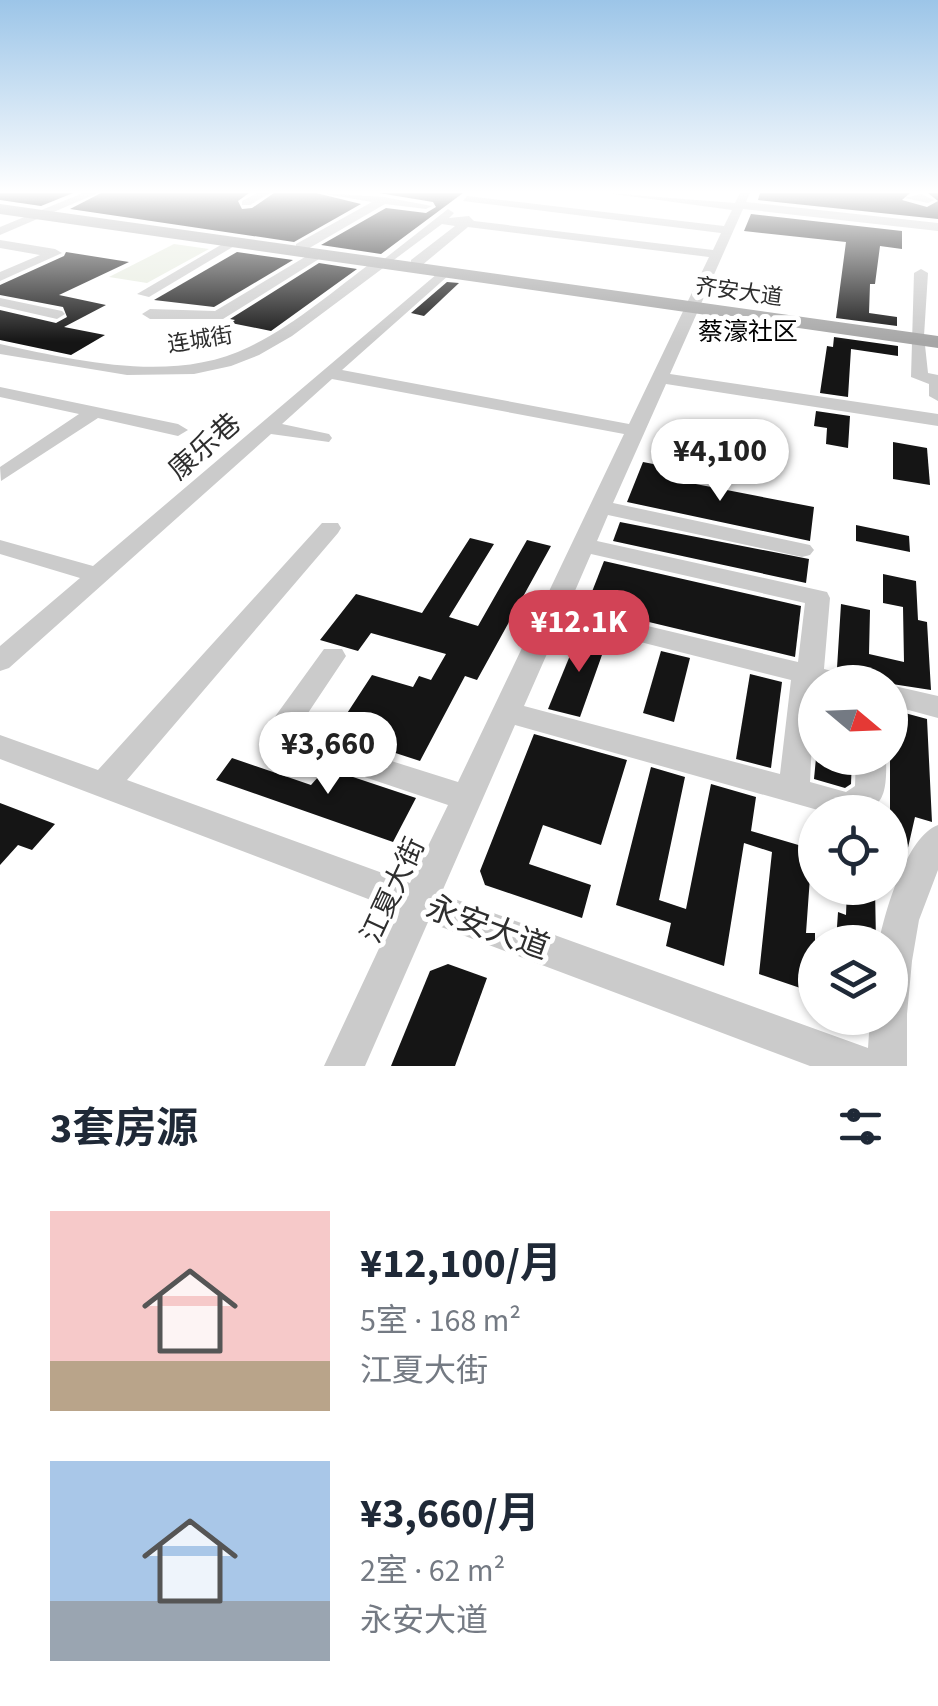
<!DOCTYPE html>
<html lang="zh">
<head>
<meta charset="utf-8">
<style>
  :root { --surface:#fff; --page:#f2f2f3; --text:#1f2937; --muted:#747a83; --accent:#d24356 }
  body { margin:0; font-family:"Source Sans 3","Noto Sans SC",sans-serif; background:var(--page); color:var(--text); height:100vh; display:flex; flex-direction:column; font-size:38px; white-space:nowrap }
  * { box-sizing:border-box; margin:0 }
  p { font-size:32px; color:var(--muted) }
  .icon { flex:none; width:55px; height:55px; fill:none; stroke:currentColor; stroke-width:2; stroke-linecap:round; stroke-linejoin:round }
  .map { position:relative; height:1066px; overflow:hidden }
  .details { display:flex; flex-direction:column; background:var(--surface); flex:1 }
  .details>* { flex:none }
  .needle { width:65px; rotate:109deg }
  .tools { position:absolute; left:798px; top:665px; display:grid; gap:20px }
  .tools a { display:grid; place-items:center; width:110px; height:110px; border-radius:50%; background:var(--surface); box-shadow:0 2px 8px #0004; font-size:50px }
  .price { position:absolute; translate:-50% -85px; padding:0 22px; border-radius:35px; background:#fff; color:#222; font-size:32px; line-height:65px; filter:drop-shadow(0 2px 5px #0008) }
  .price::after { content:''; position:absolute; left:50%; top:60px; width:30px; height:22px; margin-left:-15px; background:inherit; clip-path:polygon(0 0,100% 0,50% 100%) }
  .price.active { background:var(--accent); color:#fff }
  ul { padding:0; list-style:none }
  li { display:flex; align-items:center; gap:30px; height:250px; padding:0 50px }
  li span { display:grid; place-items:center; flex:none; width:280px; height:200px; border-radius:0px; color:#555 }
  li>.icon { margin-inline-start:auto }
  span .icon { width:120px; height:120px; fill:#fffc; stroke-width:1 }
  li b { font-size:42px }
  h2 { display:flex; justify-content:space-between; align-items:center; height:120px; padding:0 50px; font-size:42px }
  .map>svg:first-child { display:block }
  .green { fill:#e5eadd }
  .building { fill:#151515 }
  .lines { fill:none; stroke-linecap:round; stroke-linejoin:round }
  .minor { fill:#cbcbcb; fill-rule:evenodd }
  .major { fill:#a6a6a6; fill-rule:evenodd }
  .labels { text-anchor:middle; stroke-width:10; stroke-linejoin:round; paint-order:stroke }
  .far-street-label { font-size:22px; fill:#2e2e2e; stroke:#fff }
  .far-neighbourhood-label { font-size:25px; fill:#000; stroke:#fff }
  .street-label { font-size:28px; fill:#2e2e2e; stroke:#fff }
  .near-street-label { font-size:32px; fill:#2e2e2e; stroke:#fff }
</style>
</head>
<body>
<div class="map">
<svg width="938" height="1066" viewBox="0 0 938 1066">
  <rect width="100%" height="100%" fill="#fff"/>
  <path class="green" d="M174 244 209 249 147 283 109 277Z"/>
  <g class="building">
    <path d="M0 193H73L41 206 0 200Z"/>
    <path d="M101 193H249L238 201 242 209 252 208 274 193H316L361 204 294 242 70 209Z"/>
    <path d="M379 193H463L381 254 321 245 386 208 426 213 436 207 433 202Z"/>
    <path d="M760 193H910L902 200 927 207 938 201 928 193H938V219L758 200Z"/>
    <path d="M751 214 902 231V249L880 246 875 284H870L869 313 897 317V326L836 318 846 242 744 231Z"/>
    <path d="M66 252 129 262 59 295 106 305 64 327 105 335 71 355 0 340V310L56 323 67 317 63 307 0 295V285L64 256Z"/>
    <path d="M237 252 293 260 214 307 154 300Z"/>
    <path d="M319 263 357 269 271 331 231 323 235 320 230 319Z"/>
    <path d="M447 282 459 283 424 316 411 313Z"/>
    <path d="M834 337 898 346V356L851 349 848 397 820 393 827 346 833 347Z"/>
    <path d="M816 411 850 416 848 448 826 444 827 428 814 426Z"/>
    <path d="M893 442 927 448 930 485 893 479Z"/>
    <path d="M643 462 674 468 670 479 814 507 810 541 627 502Z"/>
    <path d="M620 522 809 559 806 583 613 541Z"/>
    <path d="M856 525 909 536 910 552 856 541Z"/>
    <path d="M470 538 494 544 449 617 478 626 527 540 551 546 477 680 465 676 420 761 377 747 385 734 342 721 372 675 413 687 419 676 431 680 446 654 371 633 358 651 320 640 356 594 422 613Z"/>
    <path d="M604 561 801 606 795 657 586 607Z"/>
    <path d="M883 574 916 581 918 620 927 622 931 690 879 682 837 668 841 604 870 610 869 654 904 662 903 607 883 603Z"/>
    <path d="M580 631 608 638 580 717 548 709Z"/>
    <path d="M661 651 690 658 674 722 643 713Z"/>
    <path d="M750 674 782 682 771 768 736 759Z"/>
    <path d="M890 709 927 719 932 822 915 817 907 852 890 845Z"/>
    <path d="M534 734 627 760 601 845 543 825 529 864 591 885 582 918 485 885 480 871Z"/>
    <path d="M232 758 311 785 326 768 416 798 393 842 216 780Z"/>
    <path d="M816 758H852L851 784 845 788 814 779Z"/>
    <path d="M651 767 685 777 659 900 686 909 711 784 756 797 751 831 812 849 806 933H815V993L759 974 772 852 744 843 724 966 666 946 671 923 616 905Z"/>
    <path d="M0 803 55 824 32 850 18 845 0 865Z"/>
    <path d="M847 888H875L876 942H836L838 912 846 915Z"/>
    <path d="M448 964 487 978 455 1066H391L430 971Z"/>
  </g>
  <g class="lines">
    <g class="minor">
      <path d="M83 193H98L0 235V227Z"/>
      <path d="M257 193H270L250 205H242V201Z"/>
      <path d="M320 193 384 197 432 206 426 209 385 204 306 250H296V244L372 202Z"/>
      <path d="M607 193 735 203 740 193H750L746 202 938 223V231L743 209 670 374 938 414V426L666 384 613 503 810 545 814 550 810 555 802 557 608 515 597 541 827 592 830 598 824 669 848 675 852 682H815L810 782 846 792 855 786 856 758H886C888 812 875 812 825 812L515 725 441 894 868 1048 870 1018H890V942H879C885 911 907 836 938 825V870L919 920 912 961 907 1014V1066H810L428 922 365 1066H324L397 910 0 759V735L98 770 322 523H338L341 528 338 533 127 780 410 883 448 805 266 744 261 736 324 649H342L346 656 296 731 458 782 624 434 332 379 282 424 329 434 332 438 329 442 271 434 9 668 0 671V646L80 578 0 554V540L93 566 444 268 451 272 449 275 342 370 629 424 709 257 468 227 421 266H411V260L455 226 442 224 292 336 259 355 231 366 194 374 127 375 0 354V344C78 361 174 384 249 347 295 325 334 290 375 260H383L448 209 454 213 449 218 469 216 474 221 713 250 721 233 463 201 467 196 724 226 732 210ZM591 554 805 603 798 662 568 607ZM561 622 791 680 780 774 524 706Z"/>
      <path d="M921 194 934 200 928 203 905 198Z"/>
      <path d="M231 239 241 242 149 297 137 294Z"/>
      <path d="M0 240 55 249 62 253 0 281V272L40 255 0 248Z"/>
      <path d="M315 251 327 254 223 319H150L142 314 150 309 215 311Z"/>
      <path d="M921 269 928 273 924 336 928 373 938 375V401L929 396V384L911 377 914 273Z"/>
      <path d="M0 298 62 311 65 314 57 319 0 306Z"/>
      <path d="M0 387 178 424 188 430 178 436 98 418 1 481 0 467 79 414 0 397Z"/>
      <path d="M890 685 938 696V718L890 705Z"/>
    </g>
    <path class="major" d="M0 204 938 336V348L0 214Z"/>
  </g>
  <linearGradient id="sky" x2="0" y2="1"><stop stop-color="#9cc5e8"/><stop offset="0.56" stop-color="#fff"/><stop offset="1" stop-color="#fff" stop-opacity="0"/></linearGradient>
  <rect width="938" height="342" fill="url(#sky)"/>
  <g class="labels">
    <g class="far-street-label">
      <text transform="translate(739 291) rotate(8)" y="8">齐安大道</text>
      <text transform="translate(200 339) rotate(-9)" y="8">连城街</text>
    </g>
    <g class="far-neighbourhood-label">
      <text x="748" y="340">蔡濠社区</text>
    </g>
    <g class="street-label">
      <text transform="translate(204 446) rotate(-41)" y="10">康乐巷</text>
      <text transform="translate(392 890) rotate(-65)" y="10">江夏大街</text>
    </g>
    <g class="near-street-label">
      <text transform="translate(488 927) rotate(20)" y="11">永安大道</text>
    </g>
  </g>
</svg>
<div class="tools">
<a><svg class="needle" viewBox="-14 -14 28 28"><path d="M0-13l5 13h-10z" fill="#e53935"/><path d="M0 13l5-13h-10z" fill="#747a83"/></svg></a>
<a><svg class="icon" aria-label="locate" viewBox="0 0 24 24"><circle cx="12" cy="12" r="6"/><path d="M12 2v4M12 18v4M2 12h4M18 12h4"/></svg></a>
<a><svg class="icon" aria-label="layers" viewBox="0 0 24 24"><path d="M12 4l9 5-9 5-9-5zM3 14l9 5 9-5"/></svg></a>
</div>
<b class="price" style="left:720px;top:504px">¥4,100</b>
<b class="price active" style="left:579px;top:675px">¥12.1K</b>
<b class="price" style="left:328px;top:797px">¥3,660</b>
</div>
<section class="details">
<h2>3套房源<svg class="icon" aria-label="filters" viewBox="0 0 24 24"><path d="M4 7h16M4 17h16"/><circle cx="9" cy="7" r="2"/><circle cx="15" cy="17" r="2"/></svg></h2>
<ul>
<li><span style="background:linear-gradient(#f6c9c9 75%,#b9a48a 0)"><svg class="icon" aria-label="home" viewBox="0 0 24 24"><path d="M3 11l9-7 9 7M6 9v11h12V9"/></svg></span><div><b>¥12,100/月</b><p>5室 · 168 m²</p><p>江夏大街</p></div></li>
<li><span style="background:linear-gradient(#a9c7e8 70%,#9aa5b1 0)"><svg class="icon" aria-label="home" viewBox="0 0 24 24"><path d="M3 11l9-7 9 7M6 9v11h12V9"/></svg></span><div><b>¥3,660/月</b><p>2室 · 62 m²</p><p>永安大道</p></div></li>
</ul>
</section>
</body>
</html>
